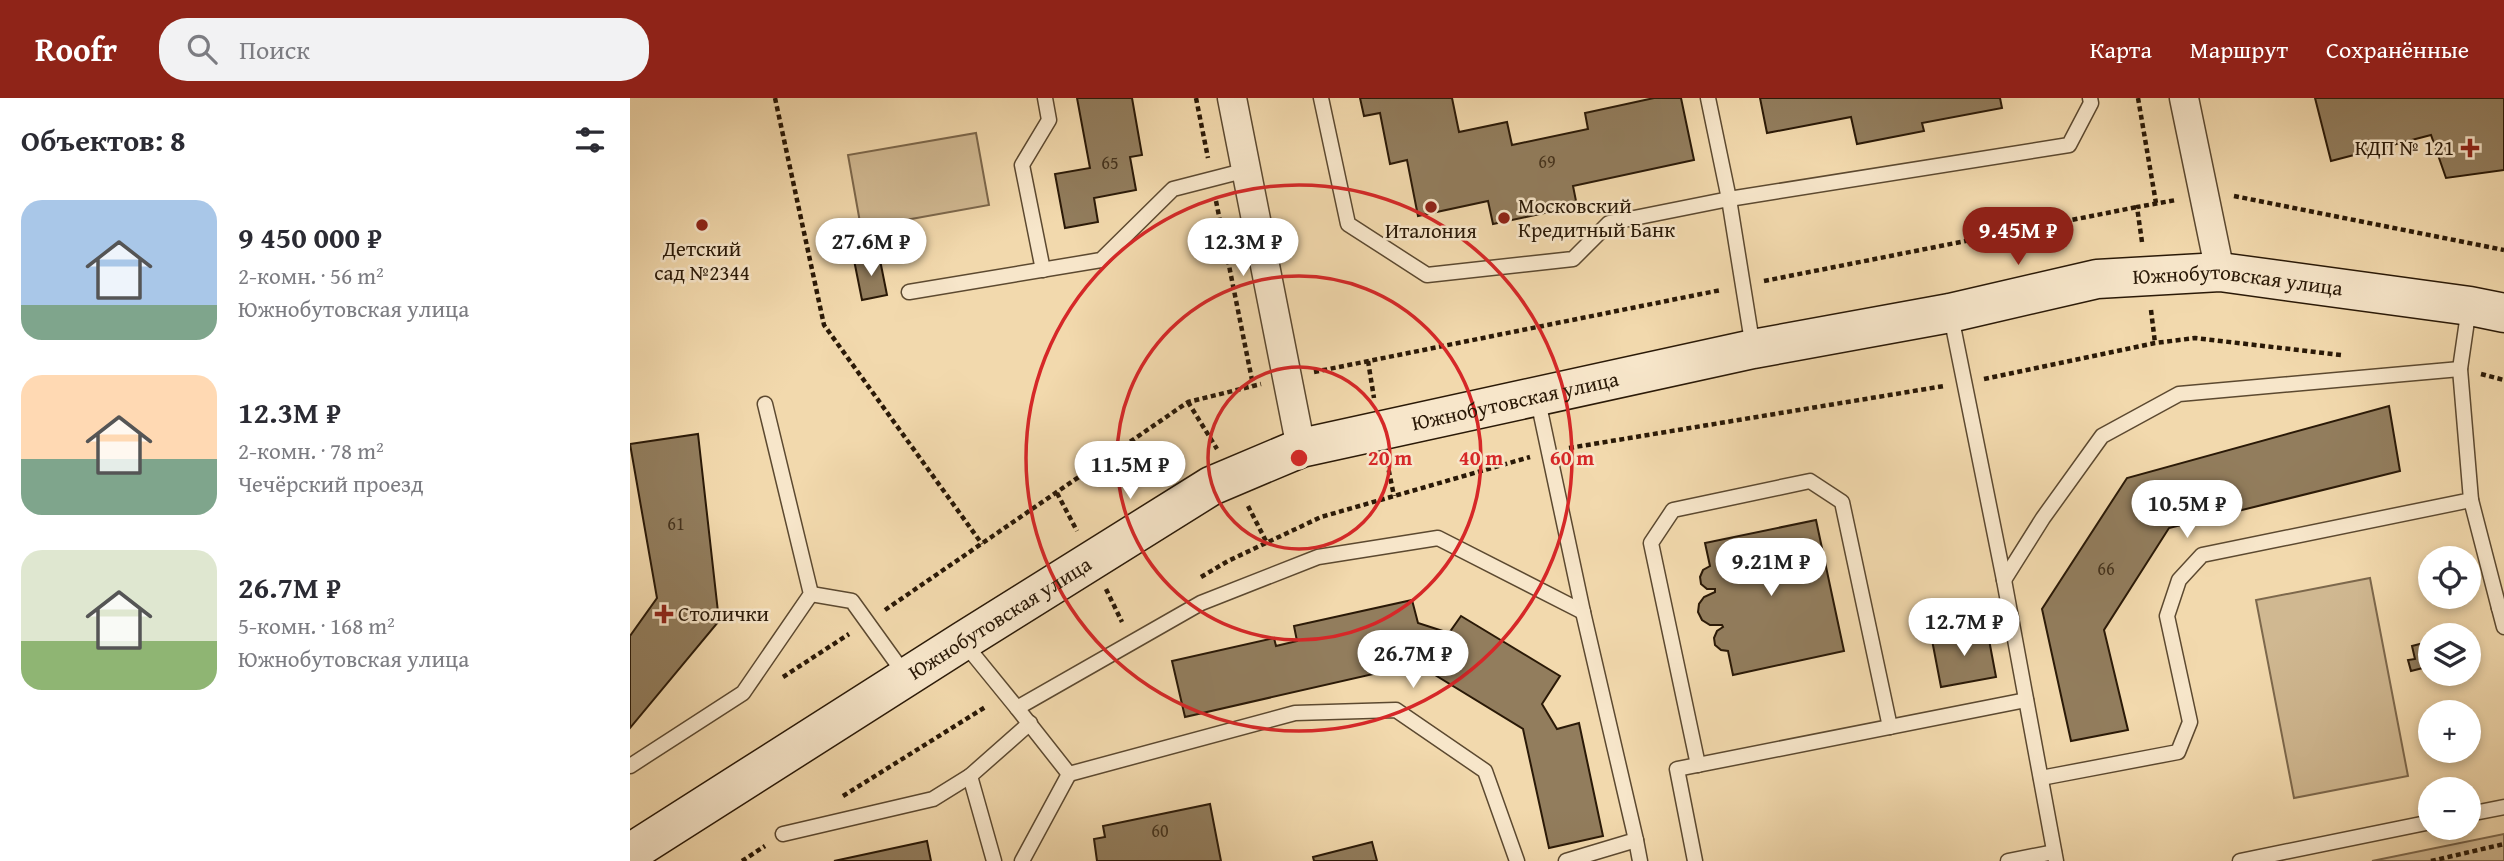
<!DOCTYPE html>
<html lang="ru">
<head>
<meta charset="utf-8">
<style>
  :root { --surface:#fff; --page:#f2f2f3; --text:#2b2b33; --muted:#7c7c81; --accent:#8f2418 }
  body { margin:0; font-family:"Gentium Book Plus",serif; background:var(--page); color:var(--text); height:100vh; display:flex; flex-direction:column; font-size:26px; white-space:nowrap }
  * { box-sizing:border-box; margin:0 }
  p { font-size:23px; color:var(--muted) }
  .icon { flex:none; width:38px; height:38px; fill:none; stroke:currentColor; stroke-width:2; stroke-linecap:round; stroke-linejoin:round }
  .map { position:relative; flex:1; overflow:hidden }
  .sheet { display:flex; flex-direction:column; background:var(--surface); width:630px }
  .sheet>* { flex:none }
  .fabs { position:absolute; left:1788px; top:448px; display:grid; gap:14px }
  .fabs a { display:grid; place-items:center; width:63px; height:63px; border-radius:50%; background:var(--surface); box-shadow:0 4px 10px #0003; font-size:35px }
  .price { position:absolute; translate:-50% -60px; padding:0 16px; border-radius:24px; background:#fff; color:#222; font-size:23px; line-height:46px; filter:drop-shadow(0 2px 4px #0008) }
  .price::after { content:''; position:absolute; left:50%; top:42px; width:21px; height:16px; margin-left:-10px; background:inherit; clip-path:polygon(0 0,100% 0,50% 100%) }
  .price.current { background:var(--accent); color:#fff }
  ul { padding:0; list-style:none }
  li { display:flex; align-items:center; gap:21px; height:175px; padding:0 21px }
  li span { display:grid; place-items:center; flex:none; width:196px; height:140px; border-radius:21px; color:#555 }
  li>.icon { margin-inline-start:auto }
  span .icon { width:84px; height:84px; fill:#fffc; stroke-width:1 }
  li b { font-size:30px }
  h2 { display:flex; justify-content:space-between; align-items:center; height:84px; padding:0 21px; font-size:30px }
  header { display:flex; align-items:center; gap:42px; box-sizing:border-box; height:98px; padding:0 35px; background:var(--accent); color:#fff }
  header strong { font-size:33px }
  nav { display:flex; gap:38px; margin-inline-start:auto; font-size:24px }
  .search { width:490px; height:63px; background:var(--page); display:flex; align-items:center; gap:18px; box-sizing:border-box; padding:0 24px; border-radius:28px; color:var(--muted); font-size:26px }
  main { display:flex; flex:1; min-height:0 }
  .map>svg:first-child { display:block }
  .green { fill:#d0b891; stroke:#7d684c; stroke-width:2 }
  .building { fill:#927d5d; stroke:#2a1907; stroke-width:2 }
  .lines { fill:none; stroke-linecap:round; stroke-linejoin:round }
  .lane-casing { stroke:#5c4930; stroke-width:17 }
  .street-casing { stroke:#5c4930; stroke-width:31 }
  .secondary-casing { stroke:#2a1907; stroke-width:41 }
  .path { stroke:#2a1907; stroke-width:4.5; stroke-dasharray:5 3.5; stroke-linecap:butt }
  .lane { stroke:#f7e6ca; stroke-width:14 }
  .street { stroke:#f7e6ca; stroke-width:28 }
  .secondary { stroke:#f7e6ca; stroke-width:38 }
  .ring { fill:none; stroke:#d62828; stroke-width:3.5 }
  .poi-dot { fill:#8f2418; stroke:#f7e6ca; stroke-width:2.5 }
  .labels { text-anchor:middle; stroke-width:5; stroke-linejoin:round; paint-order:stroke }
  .number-label { font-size:18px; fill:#44321c }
  .poi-label { font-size:21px; fill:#2a1907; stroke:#f7e6ca; text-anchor:start }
  .street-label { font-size:21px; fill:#2a1907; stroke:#f7e6ca }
  .centre { fill:#d62828; stroke:#f7e6ca; stroke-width:3.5 }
  .ring-label { font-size:21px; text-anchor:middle; font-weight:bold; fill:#d62828; stroke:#f7e6ca; stroke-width:5; stroke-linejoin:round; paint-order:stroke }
</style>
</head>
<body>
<header>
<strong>Roofr</strong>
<div class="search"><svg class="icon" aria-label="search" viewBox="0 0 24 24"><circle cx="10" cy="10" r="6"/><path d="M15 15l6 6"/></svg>Поиск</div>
<nav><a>Карта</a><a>Маршрут</a><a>Сохранённые</a></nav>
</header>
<main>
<section class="sheet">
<h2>Объектов: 8<svg class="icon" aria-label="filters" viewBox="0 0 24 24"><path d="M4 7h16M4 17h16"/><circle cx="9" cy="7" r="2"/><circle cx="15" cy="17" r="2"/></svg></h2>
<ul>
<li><span style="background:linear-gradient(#a9c7e8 75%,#7fa58c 0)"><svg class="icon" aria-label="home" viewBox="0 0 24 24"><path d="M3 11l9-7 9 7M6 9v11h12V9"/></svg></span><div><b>9 450 000 ₽</b><p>2-комн. · 56 m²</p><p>Южнобутовская улица</p></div></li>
<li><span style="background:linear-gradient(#ffd9b3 60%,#7fa58c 0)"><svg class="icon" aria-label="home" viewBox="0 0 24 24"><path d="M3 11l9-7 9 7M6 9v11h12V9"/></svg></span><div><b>12.3M ₽</b><p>2-комн. · 78 m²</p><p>Чечёрский проезд</p></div></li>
<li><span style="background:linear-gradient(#dfe7d0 65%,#8fb573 0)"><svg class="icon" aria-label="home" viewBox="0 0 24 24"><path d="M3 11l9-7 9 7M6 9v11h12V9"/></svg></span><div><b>26.7M ₽</b><p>5-комн. · 168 m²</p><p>Южнобутовская улица</p></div></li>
</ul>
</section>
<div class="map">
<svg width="1874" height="763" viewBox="0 0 1874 763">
  <rect width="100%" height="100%" fill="#f2d9ad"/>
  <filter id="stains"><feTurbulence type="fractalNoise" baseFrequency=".00286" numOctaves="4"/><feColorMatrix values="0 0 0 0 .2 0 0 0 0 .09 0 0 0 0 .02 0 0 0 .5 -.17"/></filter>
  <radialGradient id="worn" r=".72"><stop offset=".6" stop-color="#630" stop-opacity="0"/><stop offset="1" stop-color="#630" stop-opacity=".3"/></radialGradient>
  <g class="green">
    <path d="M346 35 359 107 231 130 218 57Z"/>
    <path d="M1740 480 1778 678 1664 700 1626 502Z"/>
    <path d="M1874 736V763H1742Z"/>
  </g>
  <g class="building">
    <path d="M447 0H502L512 57 500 59 506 92 464 100 468 124 435 130 425 76 460 70Z"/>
    <path d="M730 0H822L829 34 877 24 882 47 958 31 955 15 1024 0H1051L1064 62 943 88 947 108 863 126 858 103 788 118 777 62 760 66 750 15 734 18Z"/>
    <path d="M1130 0H1370L1372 10 1292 25 1294 33 1227 46 1221 19 1137 35Z"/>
    <path d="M1685 0H1874V72L1816 80 1801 37 1701 63Z"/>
    <path d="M249 157 257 197 232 202 224 162Z"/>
    <path d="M1759 308 1770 373 1539 430 1474 532 1498 632 1441 643 1412 511 1497 380Z"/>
    <path d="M68 336 89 523 0 630V538L27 500 0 346Z"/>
    <path d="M1186 422 1214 553 1103 577 1098 553 1091 552 1085 547 1084 540 1087 533 1093 529 1092 527H1080L1072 522 1068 514 1069 506 1074 499 1085 494V491H1077L1071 486 1070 479 1073 472 1080 468 1075 445Z"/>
    <path d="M782 502 788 525 819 535 831 518 930 578 912 606 927 631 949 625 973 738 919 750 893 631 787 566 555 619 542 563 644 540 646 548 667 543 664 528Z"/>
    <path d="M1357 531 1366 579 1311 589 1302 542Z"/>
    <path d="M1801 543V568L1781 573 1778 562 1785 561 1782 548Z"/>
    <path d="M580 706 591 763H467L464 741 475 739 473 728Z"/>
    <path d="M297 743 301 763H204Z"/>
    <path d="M742 744 747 763H684L683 759Z"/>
  </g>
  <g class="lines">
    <g class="lane-casing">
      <g id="lane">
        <path d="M691 0 718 126 797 177 943 161 979 125 1099 101 1439 47 1461 5 1460 0"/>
        <path d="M1078 0 1099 101 1123 250"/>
        <path d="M413 172 392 67 419 22 415 0"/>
        <path d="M279 194 471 162 543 91 617 72"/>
        <path d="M1321 218 1374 482 1426 763"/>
        <path d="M907 298 953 514 1006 742 936 763"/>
        <path d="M1841 402 1869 510 1874 509"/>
        <path d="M1374 482 1413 420 1472 338 1549 296 1830 271"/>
        <path d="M181 496 222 503 276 578"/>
        <path d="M1869 510 1874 529"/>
        <path d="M334 545 387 610 571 505 688 459 808 440 953 514"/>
        <path d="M387 610 439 676 665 615 766 612 855 673 887 763"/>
        <path d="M1068 667 1021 445 1043 412 1180 383 1212 404 1260 629"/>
        <path d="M0 668 113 595 181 496 135 306"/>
        <path d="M1411 680 1548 654 1560 624 1537 518 1549 482 1572 457 1841 402 1830 271 1839 209"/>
        <path d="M1839 716 1874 709"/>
        <path d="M153 736 303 701 340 678"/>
        <path d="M1006 742 1010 763"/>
        <path d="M364 763 340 678 400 625"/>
        <path d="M392 763 439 676"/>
        <path d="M1065 763 1047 671 1396 602"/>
        <path d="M1378 763 1424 754"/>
        <path d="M1610 763 1801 724"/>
      </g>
    </g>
    <g class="street-casing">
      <g id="street">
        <path d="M602 0 671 350"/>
        <path d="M1554 0 1590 174"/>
      </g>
    </g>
    <g class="secondary-casing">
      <g id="secondary">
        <path id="s1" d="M0 755 333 543 581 388 671 350 1123 251 1320 215 1467 181 1590 174 1840 208 1874 215"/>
      </g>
    </g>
    <g class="path">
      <path d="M145 0 194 227 352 446"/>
      <path d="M566 0 578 60"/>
      <path d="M1508 0 1526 105"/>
      <path d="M1604 98 1874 152"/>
      <path d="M586 103 623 287"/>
      <path d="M1512 144 1507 109 1546 102"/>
      <path d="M1134 183 1507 109"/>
      <path d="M1521 212 1525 245"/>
      <path d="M738 263 744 300"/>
      <path d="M684 274 1091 192"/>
      <path d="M1851 276 1874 282"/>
      <path d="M1354 281 1525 245 1565 240 1711 257"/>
      <path d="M558 304 587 351"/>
      <path d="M939 350 1314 288"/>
      <path d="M757 364 764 398"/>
      <path d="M427 395 447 433"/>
      <path d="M618 408 637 445"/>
      <path d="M571 479 598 463 691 419 900 359"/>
      <path d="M476 491 492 524"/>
      <path d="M255 512 558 304 631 286"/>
      <path d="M153 579 219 536"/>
      <path d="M213 698 357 608"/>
      <path d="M112 763 135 748"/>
      <path d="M1801 763 1874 746"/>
    </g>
    <use href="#lane" class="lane"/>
    <use href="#street" class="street"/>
    <use href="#secondary" class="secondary"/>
  </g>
  <g class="ring">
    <circle cx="669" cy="360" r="91"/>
    <circle cx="669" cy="360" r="182"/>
    <circle cx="669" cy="360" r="273"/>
  </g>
  <g class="poi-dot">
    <path d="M1836.5 39.5h7v7h7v7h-7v7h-7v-7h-7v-7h7z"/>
    <circle cx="801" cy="109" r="7"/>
    <circle cx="874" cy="120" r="7"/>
    <circle cx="72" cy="127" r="7"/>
    <path d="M30.5 505.5h7v7h7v7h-7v7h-7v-7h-7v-7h7z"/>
  </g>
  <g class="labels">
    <g class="number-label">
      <text x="917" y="70">69</text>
      <text x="480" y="71">65</text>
      <text x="46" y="432">61</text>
      <text x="1476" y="477">66</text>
      <text x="530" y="739">60</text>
    </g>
    <g class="poi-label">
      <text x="1824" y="57" text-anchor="end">КДП № 121</text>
      <text x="888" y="115">Московский<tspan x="888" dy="24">Кредитный Банк</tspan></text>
      <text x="801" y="140" text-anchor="middle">Италония</text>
      <text x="72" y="158" text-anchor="middle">Детский<tspan x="72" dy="24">сад №2344</tspan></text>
      <text x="48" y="523">Столички</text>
    </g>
    <g class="street-label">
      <text dy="7" stroke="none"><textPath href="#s1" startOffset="1740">Южнобутовская улица</textPath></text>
      <text dy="7" stroke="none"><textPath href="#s1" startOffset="1004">Южнобутовская улица</textPath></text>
      <text dy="7" stroke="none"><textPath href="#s1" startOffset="438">Южнобутовская улица</textPath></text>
    </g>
  </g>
  <circle cx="669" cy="360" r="10" class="centre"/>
  <g class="ring-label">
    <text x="760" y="367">20 m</text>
    <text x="851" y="367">40 m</text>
    <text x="942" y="367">60 m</text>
  </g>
  <rect width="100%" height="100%" filter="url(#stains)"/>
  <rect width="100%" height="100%" fill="url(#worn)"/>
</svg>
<div class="fabs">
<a><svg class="icon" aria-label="locate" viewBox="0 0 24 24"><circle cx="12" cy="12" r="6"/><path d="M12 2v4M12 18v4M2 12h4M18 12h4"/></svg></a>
<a><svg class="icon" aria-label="layers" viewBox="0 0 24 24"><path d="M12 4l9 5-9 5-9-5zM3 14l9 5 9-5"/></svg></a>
<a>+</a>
<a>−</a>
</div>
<b class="price current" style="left:1388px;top:169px">9.45M ₽</b>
<b class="price" style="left:241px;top:180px">27.6M ₽</b>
<b class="price" style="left:613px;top:180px">12.3M ₽</b>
<b class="price" style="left:500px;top:403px">11.5M ₽</b>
<b class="price" style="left:1557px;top:442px">10.5M ₽</b>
<b class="price" style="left:1141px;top:500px">9.21M ₽</b>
<b class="price" style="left:1334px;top:560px">12.7M ₽</b>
<b class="price" style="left:783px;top:592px">26.7M ₽</b>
</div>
</main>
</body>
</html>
